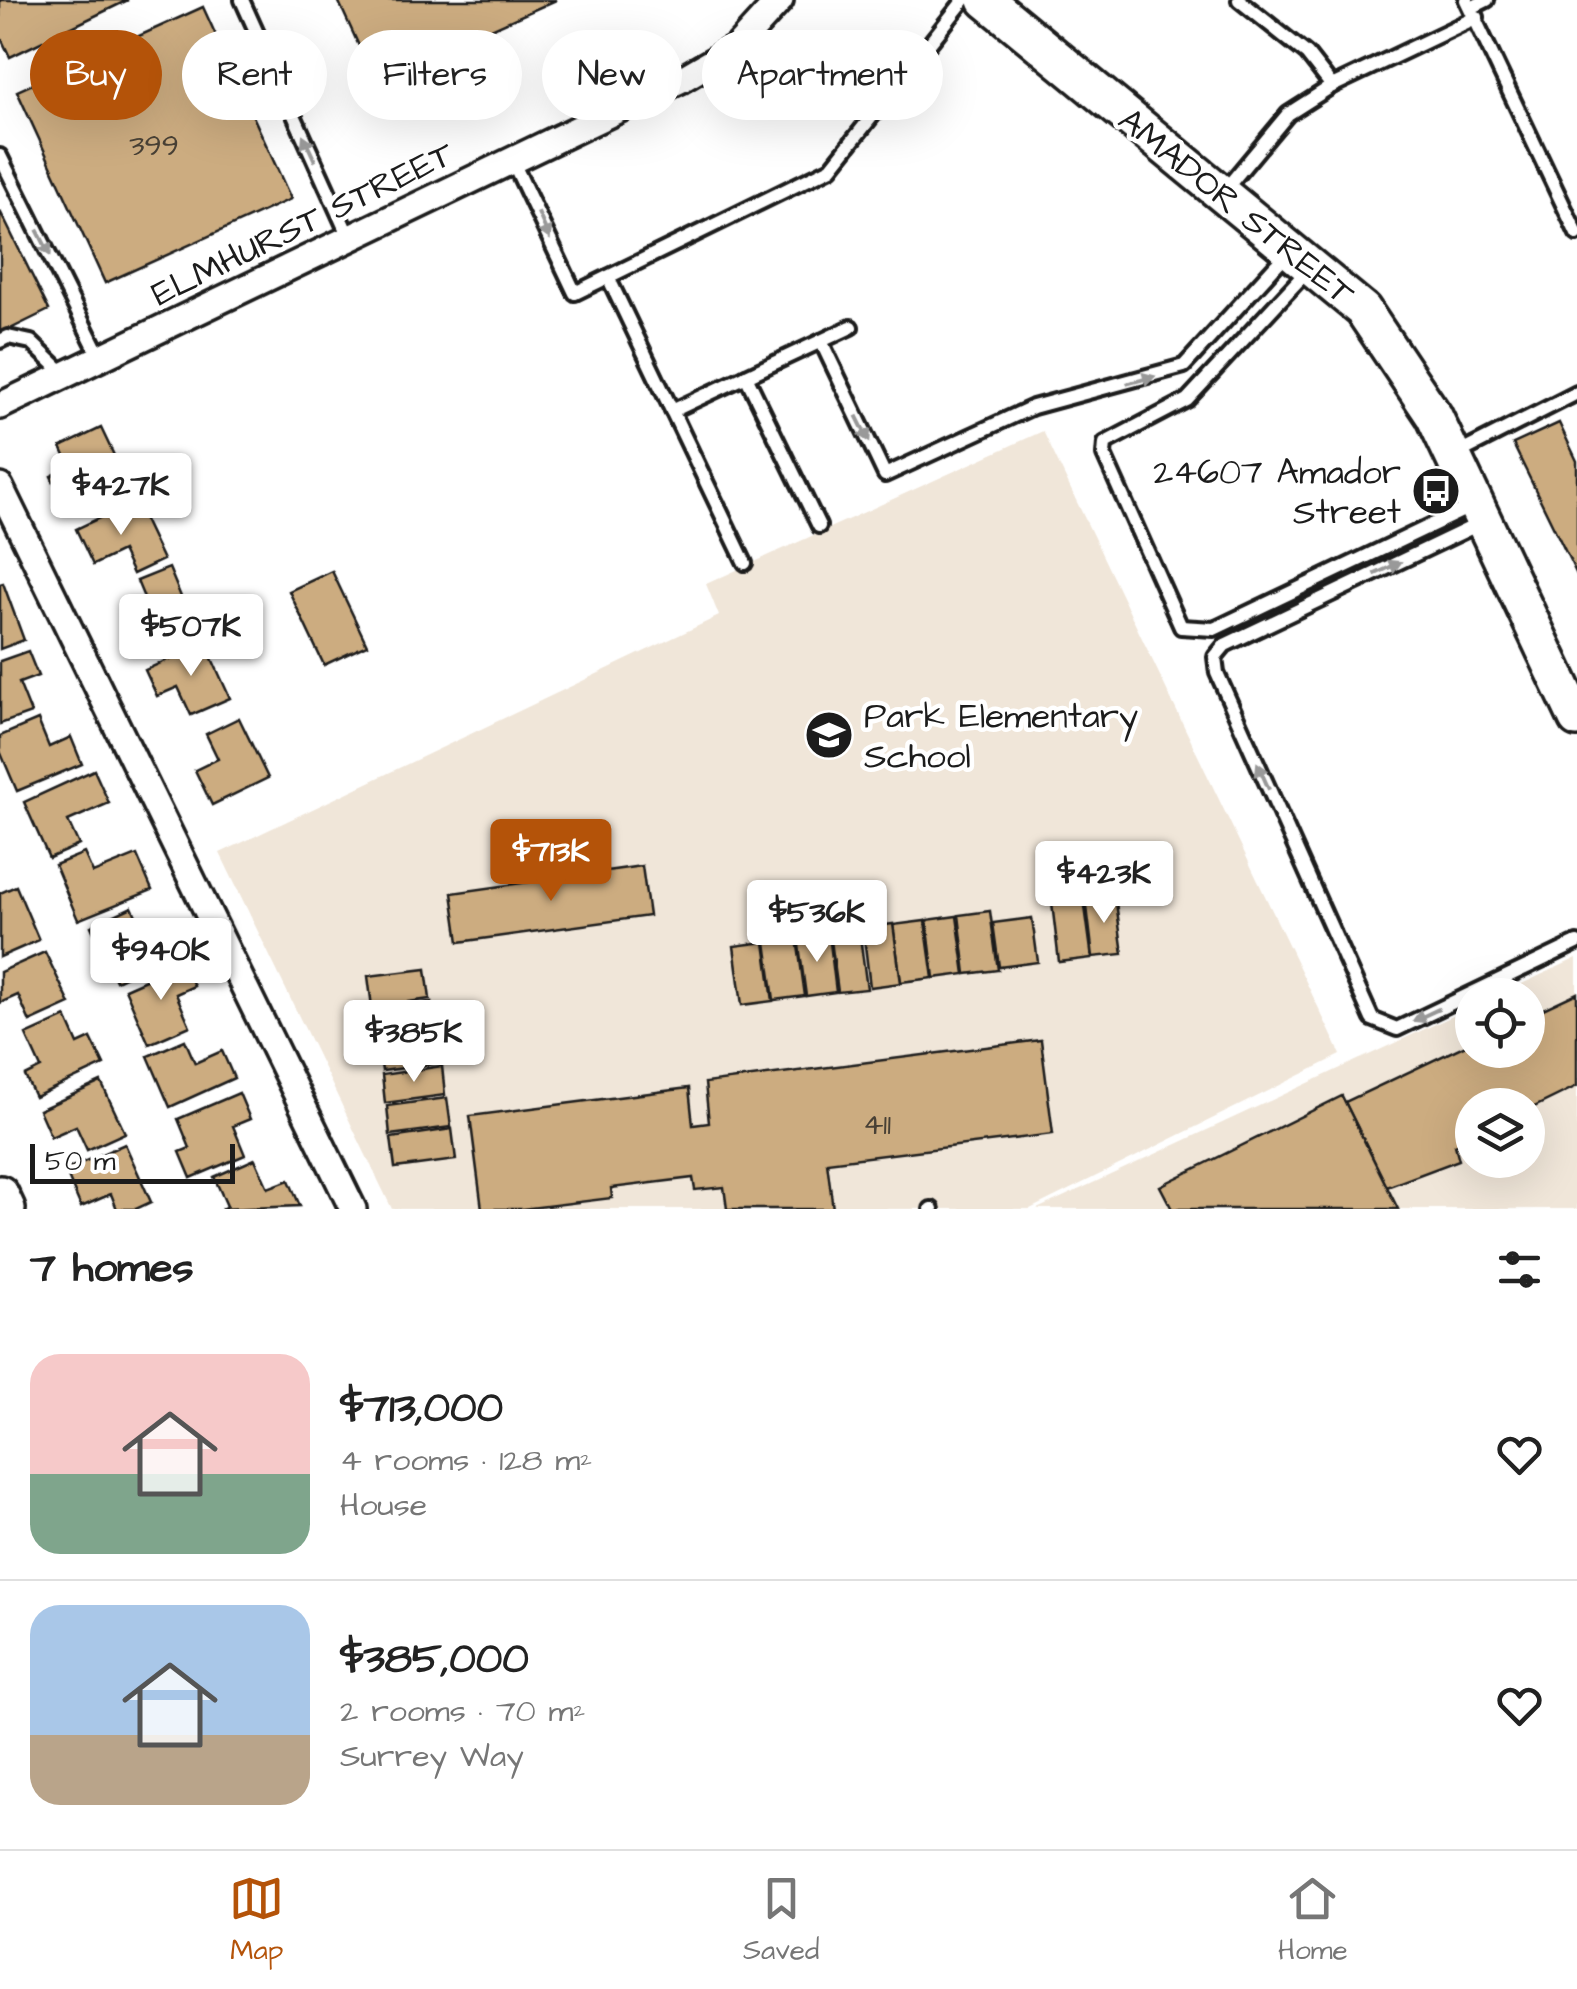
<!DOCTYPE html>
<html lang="en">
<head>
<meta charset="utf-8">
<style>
  :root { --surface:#fff; --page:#f2f2f2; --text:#222; --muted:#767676; --line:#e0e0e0; --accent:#b45309 }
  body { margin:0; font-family:"Architects Daughter",sans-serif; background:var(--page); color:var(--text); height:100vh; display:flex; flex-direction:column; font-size:38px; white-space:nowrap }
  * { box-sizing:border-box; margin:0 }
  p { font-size:32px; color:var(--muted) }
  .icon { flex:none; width:55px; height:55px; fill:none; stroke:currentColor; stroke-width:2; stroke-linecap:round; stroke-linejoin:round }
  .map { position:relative; height:1209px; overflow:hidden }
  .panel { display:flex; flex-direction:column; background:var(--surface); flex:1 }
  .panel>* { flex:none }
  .banner { position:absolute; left:30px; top:30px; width:1000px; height:90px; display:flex; gap:20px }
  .tools { position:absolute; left:1455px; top:978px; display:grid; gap:20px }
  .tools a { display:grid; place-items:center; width:90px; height:90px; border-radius:50%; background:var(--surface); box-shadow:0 10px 40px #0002; font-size:50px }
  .scale { position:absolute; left:30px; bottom:25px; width:205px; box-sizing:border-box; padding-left:10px; border:5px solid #1c1c1c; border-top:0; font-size:28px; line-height:35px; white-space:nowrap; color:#1c1c1c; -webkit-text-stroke:8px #fff; paint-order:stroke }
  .price { position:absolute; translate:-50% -85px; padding:0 22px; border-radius:10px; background:#fff; color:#222; font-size:32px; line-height:65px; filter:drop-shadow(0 2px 5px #0008) }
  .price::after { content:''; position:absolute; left:50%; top:60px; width:30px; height:22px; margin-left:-15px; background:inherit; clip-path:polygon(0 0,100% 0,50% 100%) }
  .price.current { background:var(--accent); color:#fff }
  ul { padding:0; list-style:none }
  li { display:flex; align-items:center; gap:30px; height:250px; padding:0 30px }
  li+li { border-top:2px solid var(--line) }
  li span { display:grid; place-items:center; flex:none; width:280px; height:200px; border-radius:30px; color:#555 }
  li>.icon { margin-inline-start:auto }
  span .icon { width:120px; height:120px; fill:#fffc; stroke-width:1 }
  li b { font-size:42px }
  h2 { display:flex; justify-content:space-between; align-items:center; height:120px; padding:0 30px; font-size:42px }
  .pill { padding:0 35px; border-radius:45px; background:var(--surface); box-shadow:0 10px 40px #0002; font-size:35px; line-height:90px }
  .pill.current { background:var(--accent); color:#fff }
  .tab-bar { display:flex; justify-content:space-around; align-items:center; height:140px; border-top:2px solid var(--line); background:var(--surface); font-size:28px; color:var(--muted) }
  .tab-bar a { display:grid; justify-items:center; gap:5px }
  .tab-bar .current { color:var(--accent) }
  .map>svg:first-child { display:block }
  .built { fill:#f0e6d9; fill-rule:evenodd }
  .building { fill:#ccac80; stroke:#1c1c1c; stroke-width:2.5 }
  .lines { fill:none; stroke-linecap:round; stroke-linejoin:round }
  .lane-casing { stroke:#1c1c1c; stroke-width:20 }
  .street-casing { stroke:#1c1c1c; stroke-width:32 }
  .secondary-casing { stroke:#1c1c1c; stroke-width:42 }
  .lane { stroke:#fff; stroke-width:12 }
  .street { stroke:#fff; stroke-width:25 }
  .secondary { stroke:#fff; stroke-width:35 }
  .oneway { fill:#999 }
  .labels { text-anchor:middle; stroke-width:9; stroke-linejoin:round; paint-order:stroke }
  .number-label { font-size:30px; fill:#484035 }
  .street-label { font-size:35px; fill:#1c1c1c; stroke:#fff }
  .poi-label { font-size:35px; fill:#1c1c1c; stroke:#fff; text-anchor:end }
</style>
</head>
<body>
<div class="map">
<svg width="1577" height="1209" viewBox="0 0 1577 1209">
  <rect width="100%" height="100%" fill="#fff"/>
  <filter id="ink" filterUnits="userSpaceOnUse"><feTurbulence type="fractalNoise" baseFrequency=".01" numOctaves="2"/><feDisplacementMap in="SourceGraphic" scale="20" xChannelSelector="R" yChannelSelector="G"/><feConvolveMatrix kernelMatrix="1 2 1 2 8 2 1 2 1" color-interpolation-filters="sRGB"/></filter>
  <g filter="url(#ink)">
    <g class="built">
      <path d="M1043 431 1341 1055 1030 1209H392L220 853 719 616 706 584Z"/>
      <path d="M1577 958V1209H1037L1472 1007V1050H1528V995H1498ZM1472 1105H1528V1160H1472Z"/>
    </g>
    <g class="building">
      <path d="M0 0H128L10 57 0 36Z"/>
      <path d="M338 0H556L375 81Z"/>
      <path d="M203 7 291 199 105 283 17 91Z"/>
      <path d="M0 211 49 310 0 334Z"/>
      <path d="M1559 423 1577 461V575L1513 444Z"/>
      <path d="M101 428 128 485 68 512 51 476 70 467 61 447Z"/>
      <path d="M135 501 163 560 133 574 122 551 93 565 76 529Z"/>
      <path d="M169 568 194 628 135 653 120 617 147 605 137 581Z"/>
      <path d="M332 571 367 645 324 665 289 591Z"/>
      <path d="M3 583 24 640 0 649V584Z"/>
      <path d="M205 643 230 698 191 715 178 687 157 696 145 670Z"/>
      <path d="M28 651 38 676 19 683 31 713 0 724V661Z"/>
      <path d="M239 718 268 778 212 805 195 770 218 759 206 734Z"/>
      <path d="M38 720 49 747 71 737 82 764 17 791 0 751V736Z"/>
      <path d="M94 770 109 803 68 821 79 845 49 858 24 802Z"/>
      <path d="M84 853 93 873 137 855 152 890 78 920 55 865Z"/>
      <path d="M642 866 649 916 459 942 452 893Z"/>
      <path d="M16 886 39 940 0 957V893Z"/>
      <path d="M1115 895 1123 954 1093 957 1086 898Z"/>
      <path d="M1084 899 1092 958 1059 962 1052 903Z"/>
      <path d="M132 907 145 935 165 925 178 952 116 981 91 926Z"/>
      <path d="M990 911 998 970 966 974 959 915Z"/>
      <path d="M957 916 965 974 934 978 927 920Z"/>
      <path d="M1032 918 1038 962 999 967 993 923Z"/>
      <path d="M925 921 933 978 901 982 893 925Z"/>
      <path d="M893 924 901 983 870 987 863 928Z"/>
      <path d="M859 929 867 989 838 992 830 933Z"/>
      <path d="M829 934 836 992 806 996 798 938Z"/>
      <path d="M797 938 805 996 774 1000 766 942Z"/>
      <path d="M765 942 773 1001 742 1005 734 946Z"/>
      <path d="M45 952 70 1004 30 1022 18 995 0 1003V972Z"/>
      <path d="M184 963 194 986 176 994 190 1026 149 1044 125 989Z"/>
      <path d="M426 969 430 999 372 1007 368 976Z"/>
      <path d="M1577 993V1086L1528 1110V1105H1472V1137L1455 1145 1459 1160 1387 1187 1345 1102 1472 1042V1050H1528V1016Z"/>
      <path d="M431 1002 435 1031 377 1039 373 1009Z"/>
      <path d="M66 1017 78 1044 91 1038 104 1065 35 1097 25 1076 41 1068 26 1035Z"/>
      <path d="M437 1035 441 1063 382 1071 378 1043Z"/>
      <path d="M185 1040 195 1063 222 1051 234 1078 170 1107 148 1056Z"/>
      <path d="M1041 1040 1053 1134 827 1162 833 1209H727L724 1187 695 1190 693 1178 611 1188 612 1198 522 1209H482L470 1116 689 1088 693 1125 709 1123 705 1083Z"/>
      <path d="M442 1066 445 1095 385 1103 382 1075Z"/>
      <path d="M101 1082 125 1133 87 1150 76 1126 51 1137 39 1110Z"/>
      <path d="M239 1093 250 1119 233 1126 245 1155 191 1178 180 1152 190 1148 178 1119Z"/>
      <path d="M1342 1096 1398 1209H1172L1160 1186Z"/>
      <path d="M447 1098 451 1127 390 1135 387 1106Z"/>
      <path d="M452 1129 456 1160 395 1168 391 1138Z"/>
      <path d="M125 1144 151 1202 136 1209H117L111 1194 81 1207 65 1170Z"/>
      <path d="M255 1159 268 1188 289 1180 300 1206 221 1209 227 1206 214 1177Z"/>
    </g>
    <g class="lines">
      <g class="lane-casing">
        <g id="lane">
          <path d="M242 0 349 237"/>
          <path d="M1239 0 1307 54 1332 86"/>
          <path d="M1466 0 1577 234"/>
          <path d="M1471 8 1487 0"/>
          <path d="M0 156 101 359"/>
          <path d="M512 160 575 293 831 168 964 0"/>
          <path d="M1223 192 1288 114 1332 86 1477 17"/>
          <path d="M1309 269 1187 400 1105 443 1104 455 1181 627 1214 629 1474 505"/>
          <path d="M608 277 745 563"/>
          <path d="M0 341 8 337 31 342 65 375"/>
          <path d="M821 341 885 475 1033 407 1184 366 1288 252"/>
          <path d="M746 376 819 526"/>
          <path d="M672 411 851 327"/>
          <path d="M1455 455 1577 393"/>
          <path d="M1483 522 1225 645 1215 657 1217 673 1372 1019 1397 1029 1577 943"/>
          <path d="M931 1209H932"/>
        </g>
      </g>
      <g class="street-casing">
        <g id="street">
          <path d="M0 406 682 79 737 47 780 0"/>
          <path d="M0 487 353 1209"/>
        </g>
      </g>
      <g class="secondary-casing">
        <g id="secondary">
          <path d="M986 0 1363 310 1434 416 1577 719"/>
          <path d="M0 1194 7 1209"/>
        </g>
      </g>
      <use href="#lane" class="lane"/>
      <use href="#street" class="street"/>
      <use href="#secondary" class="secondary"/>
    </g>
    <defs><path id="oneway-solid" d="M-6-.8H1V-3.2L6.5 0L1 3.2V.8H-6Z" transform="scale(2.5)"/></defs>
    <g class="oneway">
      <use href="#oneway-solid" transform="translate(309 148) rotate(-115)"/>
      <use href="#oneway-solid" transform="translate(544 226) rotate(66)"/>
      <use href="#oneway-solid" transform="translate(44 243) rotate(63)"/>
      <use href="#oneway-solid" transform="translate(1141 380) rotate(-15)"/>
      <use href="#oneway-solid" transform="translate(863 429) rotate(64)"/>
      <use href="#oneway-solid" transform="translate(1388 568) rotate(-25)"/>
      <use href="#oneway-solid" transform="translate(1263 776) rotate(-114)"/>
      <use href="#oneway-solid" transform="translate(1426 1015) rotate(155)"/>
    </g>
  </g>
  <defs>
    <g id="bus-disc" transform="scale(2.5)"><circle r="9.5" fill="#1c1c1c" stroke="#fff"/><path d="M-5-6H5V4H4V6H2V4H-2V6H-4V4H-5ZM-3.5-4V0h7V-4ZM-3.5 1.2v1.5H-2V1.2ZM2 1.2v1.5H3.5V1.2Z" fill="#fff"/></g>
    <g id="school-disc" transform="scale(2.5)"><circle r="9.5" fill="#1c1c1c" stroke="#fff"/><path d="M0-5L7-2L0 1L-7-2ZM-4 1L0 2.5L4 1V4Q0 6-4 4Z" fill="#fff"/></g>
  </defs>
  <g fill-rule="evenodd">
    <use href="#bus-disc" x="1436" y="491"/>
    <use href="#school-disc" x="829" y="735"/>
  </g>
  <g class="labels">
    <g class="number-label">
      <text x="154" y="155">399</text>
      <text x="877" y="1134">411</text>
    </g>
    <g class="street-label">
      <text transform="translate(1237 206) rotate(39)" y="12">AMADOR STREET</text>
      <text transform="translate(302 223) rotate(-26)" y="12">ELMHURST STREET</text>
    </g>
    <g class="poi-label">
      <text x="1401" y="483">24607 Amador<tspan x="1401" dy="40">Street</tspan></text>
      <text x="864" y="727" text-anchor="start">Park Elementary<tspan x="864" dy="40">School</tspan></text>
    </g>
  </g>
</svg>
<div class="tools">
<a><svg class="icon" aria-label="locate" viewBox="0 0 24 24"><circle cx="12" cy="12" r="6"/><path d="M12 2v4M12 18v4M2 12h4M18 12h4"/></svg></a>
<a><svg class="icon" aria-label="layers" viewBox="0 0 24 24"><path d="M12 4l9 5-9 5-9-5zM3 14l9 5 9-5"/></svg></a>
</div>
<div class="scale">50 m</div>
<b class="price" style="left:121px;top:538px">$427K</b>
<b class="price" style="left:191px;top:679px">$507K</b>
<b class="price current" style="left:551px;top:904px">$713K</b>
<b class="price" style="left:1104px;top:926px">$423K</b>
<b class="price" style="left:817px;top:965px">$536K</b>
<b class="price" style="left:161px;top:1003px">$940K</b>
<b class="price" style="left:414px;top:1085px">$385K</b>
<div class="banner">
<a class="pill current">Buy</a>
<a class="pill">Rent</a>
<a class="pill">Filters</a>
<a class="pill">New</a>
<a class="pill">Apartment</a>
</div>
</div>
<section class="panel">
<h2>7 homes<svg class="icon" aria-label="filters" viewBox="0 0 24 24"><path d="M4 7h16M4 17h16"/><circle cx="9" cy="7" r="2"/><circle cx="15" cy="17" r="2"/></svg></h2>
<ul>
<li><span style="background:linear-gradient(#f6c9c9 60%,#7fa58c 0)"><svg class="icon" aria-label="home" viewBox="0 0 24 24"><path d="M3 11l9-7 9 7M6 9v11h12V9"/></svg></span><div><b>$713,000</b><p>4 rooms · 128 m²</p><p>House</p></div><svg class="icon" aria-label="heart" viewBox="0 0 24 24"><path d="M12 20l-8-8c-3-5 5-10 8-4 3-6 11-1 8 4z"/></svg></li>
<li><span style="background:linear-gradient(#a9c7e8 65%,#b9a48a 0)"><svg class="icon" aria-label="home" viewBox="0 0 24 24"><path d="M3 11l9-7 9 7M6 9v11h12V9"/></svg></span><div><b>$385,000</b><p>2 rooms · 70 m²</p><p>Surrey Way</p></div><svg class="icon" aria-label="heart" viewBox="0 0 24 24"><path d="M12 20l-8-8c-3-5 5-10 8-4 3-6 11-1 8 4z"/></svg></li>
</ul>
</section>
<nav class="tab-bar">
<a class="current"><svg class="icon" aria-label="map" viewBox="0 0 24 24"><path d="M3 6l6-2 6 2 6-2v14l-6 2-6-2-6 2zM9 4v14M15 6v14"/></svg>Map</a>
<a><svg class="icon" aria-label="saved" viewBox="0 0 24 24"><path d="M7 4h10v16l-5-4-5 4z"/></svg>Saved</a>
<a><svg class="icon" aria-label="home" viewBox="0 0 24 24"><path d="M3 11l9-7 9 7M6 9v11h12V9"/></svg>Home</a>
</nav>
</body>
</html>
